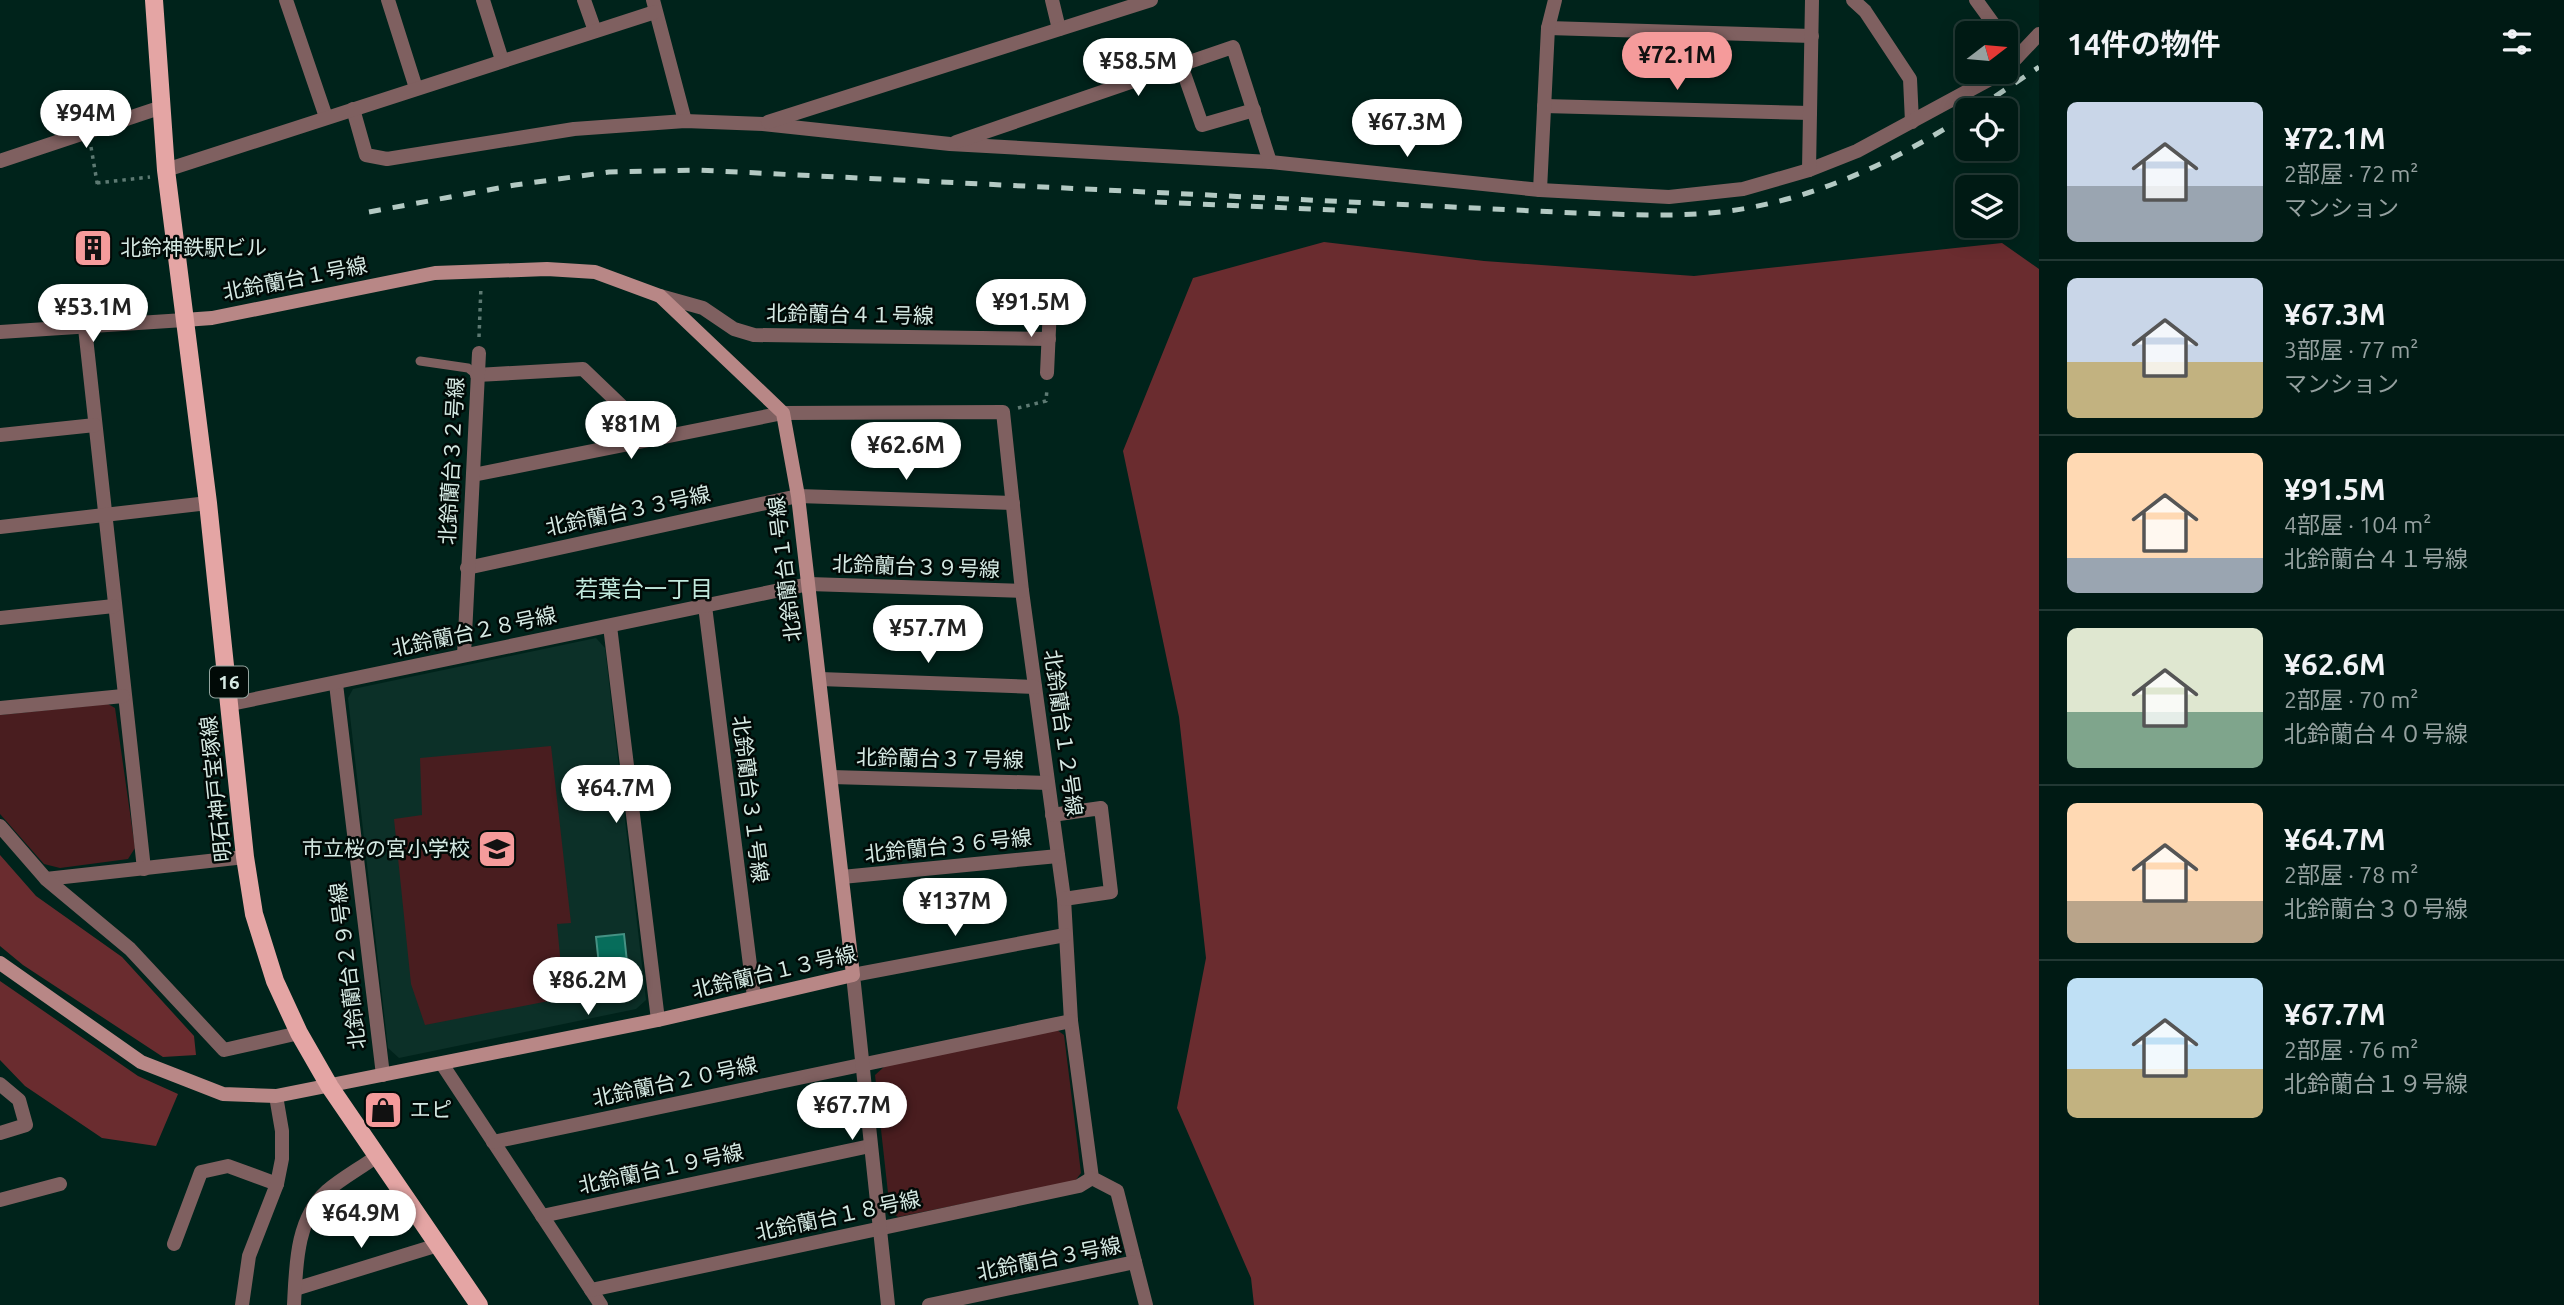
<!DOCTYPE html>
<html lang="ja">
<head>
<meta charset="utf-8">
<style>
  :root { --surface:#001a14; --page:#0e2722; --text:#f1f3f6; --muted:#95a1a0; --line:#223834; --accent:#f59b9b }
  body { margin:0; font-family:Ubuntu,"Noto Sans JP",sans-serif; background:var(--page); color:var(--text); height:100vh; display:flex; flex-direction:column; font-size:26px; white-space:nowrap }
  * { box-sizing:border-box; margin:0 }
  p { font-size:23px; color:var(--muted) }
  .icon { flex:none; width:38px; height:38px; fill:none; stroke:currentColor; stroke-width:2; stroke-linecap:round; stroke-linejoin:round }
  .map { position:relative; flex:1; overflow:hidden }
  .sheet { display:flex; flex-direction:column; background:var(--surface); width:525px }
  .sheet>* { flex:none }
  .needle { width:46px; rotate:74deg }
  .tools { position:absolute; left:1955px; top:21px; display:grid; gap:14px }
  .tools a { display:grid; place-items:center; width:63px; height:63px; border-radius:10px; background:var(--surface); box-shadow:0 4px 18px #0003,0 0 0 2px var(--line); font-size:35px }
  .price { position:absolute; translate:-50% -60px; padding:0 16px; border-radius:24px; background:#fff; color:#222; font-size:23px; line-height:46px; filter:drop-shadow(0 2px 4px #0008) }
  .price::after { content:''; position:absolute; left:50%; top:42px; width:21px; height:16px; margin-left:-10px; background:inherit; clip-path:polygon(0 0,100% 0,50% 100%) }
  .price.current { background:var(--accent); color:#111 }
  ul { padding:0; list-style:none }
  li { display:flex; align-items:center; gap:21px; height:175px; padding:0 28px }
  li+li { border-top:2px solid var(--line) }
  li span { display:grid; place-items:center; flex:none; width:196px; height:140px; border-radius:10px; color:#555 }
  li>.icon { margin-inline-start:auto }
  span .icon { width:84px; height:84px; fill:#fffc; stroke-width:1 }
  li b { font-size:30px }
  h2 { display:flex; justify-content:space-between; align-items:center; height:84px; padding:0 28px; font-size:30px }
  main { display:flex; flex:1; min-height:0 }
  .map>svg:first-child { display:block }
  .built { fill:#0c3028 }
  .green { fill:#491d1f }
  .forest { fill:#6a2c2f }
  .water { fill:#076d5b; stroke:#459284; stroke-width:2 }
  .lines { fill:none; stroke-linecap:round; stroke-linejoin:round }
  .path { stroke:#5d7a73; stroke-width:3.5; stroke-dasharray:3.5 5; stroke-linecap:butt }
  .lane { stroke:#7f6060; stroke-width:9 }
  .street { stroke:#7f6060; stroke-width:14 }
  .secondary { stroke:#b88786; stroke-width:14 }
  .primary { stroke:#e4a5a4; stroke-width:18 }
  .rail { stroke:#b3c9c3; stroke-width:5; stroke-dasharray:12 12; stroke-linecap:butt }
  .labels { text-anchor:middle; stroke-width:5; stroke-linejoin:round; paint-order:stroke }
  .shield { fill:#010a07; stroke:#95a6a1; stroke-width:2 }
  .shield-label { font-size:19px; font-weight:bold; fill:#d5e9e3 }
  .poi-label { font-size:21px; fill:#d5e9e3; stroke:#010a07; text-anchor:start }
  .street-label { font-size:21px; fill:#d5e9e3; stroke:#010a07 }
  .neighbourhood-label { font-size:23px; fill:#c1e9dd; stroke:#010a07 }
</style>
</head>
<body>
<main>
<div class="map">
<svg width="2039" height="1305" viewBox="0 0 2039 1305">
  <rect width="100%" height="100%" fill="#00231b"/>
  <path class="built" d="M596 638 605 648 646 1000 636 1009 399 1058 388 1048 348 698 353 689Z"/>
  <g class="green">
    <path d="M108 704 115 708 135 848 128 859 60 868 44 864 0 814V715Z"/>
    <path d="M551 746 571 923 557 924 564 998 425 1025 411 984 394 819 422 815 420 758Z"/>
    <path d="M1057 1030 1064 1035 1081 1173 1075 1181 898 1217 890 1211 875 1075 885 1066Z"/>
  </g>
  <g class="forest">
    <path d="M1324 242 1484 261 1694 276 2002 243 2039 269V1305H1254L1251 1278 1177 1108 1206 958 1179 717 1123 451 1193 278Z"/>
    <path d="M0 855 36 896 122 957 194 1036 196 1055 163 1057 23 965 0 946Z"/>
    <path d="M0 981 138 1076 178 1094 156 1146 102 1138 25 1086 0 1060Z"/>
  </g>
  <path class="water" d="M624 934 631 999 603 1002 596 937Z"/>
  <g class="lines">
    <g class="path">
      <path d="M91 147 98 188"/>
      <path d="M97 183 150 177"/>
      <path d="M479 337 481 286"/>
      <path d="M1018 408 1046 401 1047 389"/>
    </g>
    <path class="lane" d="M420 361 468 368 477 375"/>
    <g class="street">
      <path d="M286 0 326 117"/>
      <path d="M388 0 416 88"/>
      <path d="M483 0 502 60"/>
      <path d="M584 0 595 31"/>
      <path d="M653 0 685 121"/>
      <path d="M1052 0 1059 29"/>
      <path d="M1853 0 1865 11 1910 79 1912 122"/>
      <path d="M1976 0 2000 33"/>
      <path d="M1548 28 1812 36"/>
      <path d="M2006 40 2017 57"/>
      <path d="M1181 65 1202 125 1254 110"/>
      <path d="M2006 69 2039 34"/>
      <path d="M1544 106 1810 113"/>
      <path d="M353 109 366 155 387 159 574 129 685 121 763 124 950 144 1270 162 1540 190 1669 197 1743 189 1809 170 1857 151 2003 72"/>
      <path d="M768 122 1151 0"/>
      <path d="M956 142 1233 47 1270 162"/>
      <path d="M0 161 162 107"/>
      <path d="M166 170 655 12"/>
      <path d="M1809 170 1812 0"/>
      <path d="M1540 190 1548 28 1555 0"/>
      <path d="M660 296 703 308 734 329 754 335 1049 339"/>
      <path d="M85 328 144 869"/>
      <path d="M0 332 184 320"/>
      <path d="M1047 373 1050 307"/>
      <path d="M477 375 583 369 655 438"/>
      <path d="M0 435 95 425"/>
      <path d="M473 475 783 413 1003 412 1022 591 1064 899 1071 1021 1092 1178 1117 1191 1135 1262"/>
      <path d="M0 527 208 503"/>
      <path d="M467 568 798 496 1013 503"/>
      <path d="M705 606 754 997"/>
      <path d="M0 618 114 606"/>
      <path d="M610 626 658 1020"/>
      <path d="M464 655 479 353"/>
      <path d="M820 679 1035 687"/>
      <path d="M336 684 383 1075"/>
      <path d="M231 704 809 584 1022 591"/>
      <path d="M0 708 123 696"/>
      <path d="M831 777 1048 783"/>
      <path d="M1052 815 1101 808 1111 892 1064 899"/>
      <path d="M0 826 46 879 245 857"/>
      <path d="M842 877 1058 856"/>
      <path d="M46 879 130 949 224 1050 299 1033"/>
      <path d="M442 1064 601 1305"/>
      <path d="M0 1084 19 1100 26 1125 0 1133"/>
      <path d="M493 1142 1071 1021"/>
      <path d="M0 1200 60 1184"/>
      <path d="M542 1216 870 1146"/>
      <path d="M174 1244 201 1172 228 1166 277 1184"/>
      <path d="M295 1289 438 1245"/>
      <path d="M591 1290 1079 1186 1092 1178"/>
      <path d="M242 1305 249 1256 277 1184 282 1159V1131L276 1096"/>
      <path d="M294 1305C296 1266 296 1219 327 1191 342 1178 361 1168 377 1156"/>
      <path d="M888 1305 853 975 1065 935"/>
      <path d="M929 1305 1135 1262 1146 1305"/>
    </g>
    <path class="secondary" d="M0 963 141 1062 223 1094 276 1096 658 1020 853 975 798 496 783 413 660 296 595 272 547 269 435 273 212 318 184 320"/>
    <path class="primary" d="M154 0 166 170 208 503 245 857 254 914 275 981 299 1033 330 1087 479 1305"/>
    <g class="rail">
      <path d="M1975 110 2039 67"/>
      <path d="M1155 202 1357 211"/>
      <path d="M369 212 515 185 609 172 696 170 1576 213C1620 214 1665 217 1710 213 1803 205 1889 165 1967 115"/>
    </g>
  </g>
  <defs>
    <g id="building-square" transform="scale(2.0125)"><rect x="-9" y="-9" width="18" height="18" rx="4" fill="#f59b9b" stroke="#010a07"/><path d="M-4-6H4V6H1V3H-1V6H-4ZM-2.5-4.3h1.7v1.8h-1.7ZM.8-4.3h1.7v1.8H.8ZM-2.5-1h1.7V.8h-1.7ZM.8-1h1.7V.8H.8Z" fill="#111"/></g>
    <g id="school-square" transform="scale(2.0125)"><rect x="-9" y="-9" width="18" height="18" rx="4" fill="#f59b9b" stroke="#010a07"/><path d="M0-5L7-2L0 1L-7-2ZM-4 1L0 2.5L4 1V4Q0 6-4 4Z" fill="#111"/></g>
    <g id="shop-square" transform="scale(2.0125)"><rect x="-9" y="-9" width="18" height="18" rx="4" fill="#f59b9b" stroke="#010a07"/><path d="M-5-2.5h2.3a2.7 3.5 0 0 1 5.4 0H5L5.5 6h-11ZM-1.5-2.5h3a1.5 2.3 0 0 0-3 0Z" fill="#111"/></g>
  </defs>
  <g fill-rule="evenodd">
    <use href="#building-square" x="93" y="248"/>
    <use href="#school-square" x="497" y="849"/>
    <use href="#shop-square" x="383" y="1110"/>
  </g>
  <g class="labels">
    <rect class="shield" x="210" y="666.5" width="38" height="31" rx="5"/>
    <g class="shield-label">
      <text x="229" y="689">16</text>
    </g>
    <g class="poi-label">
      <text x="120" y="255">北鈴神鉄駅ビル</text>
      <text x="470" y="856" text-anchor="end">市立桜の宮小学校</text>
      <text x="410" y="1117">エピ</text>
    </g>
    <g class="street-label">
      <text transform="translate(295 279) rotate(-11)" y="7">北鈴蘭台１号線</text>
      <text transform="translate(850 315) rotate(1)" y="7">北鈴蘭台４１号線</text>
      <text transform="translate(452 461) rotate(-87)" y="7">北鈴蘭台３２号線</text>
      <text transform="translate(628 511) rotate(-12)" y="7">北鈴蘭台３３号線</text>
      <text transform="translate(916 567) rotate(2)" y="7">北鈴蘭台３９号線</text>
      <text transform="translate(785 569) rotate(-97)" y="7">北鈴蘭台１号線</text>
      <text transform="translate(474 632) rotate(-12)" y="7">北鈴蘭台２８号線</text>
      <text transform="translate(1063 733) rotate(82)" y="7">北鈴蘭台１２号線</text>
      <text transform="translate(940 759) rotate(1)" y="7">北鈴蘭台３７号線</text>
      <text transform="translate(216 789) rotate(-96)" y="7">明石神戸宝塚線</text>
      <text transform="translate(750 799) rotate(83)" y="7">北鈴蘭台３１号線</text>
      <text transform="translate(948 846) rotate(-6)" y="7">北鈴蘭台３６号線</text>
      <text transform="translate(348 966) rotate(-97)" y="7">北鈴蘭台２９号線</text>
      <text transform="translate(774 972) rotate(-13)" y="7">北鈴蘭台１３号線</text>
      <text transform="translate(675 1082) rotate(-12)" y="7">北鈴蘭台２０号線</text>
      <text transform="translate(661 1169) rotate(-12)" y="7">北鈴蘭台１９号線</text>
      <text transform="translate(838 1216) rotate(-12)" y="7">北鈴蘭台１８号線</text>
      <text transform="translate(1049 1259) rotate(-11)" y="7">北鈴蘭台３号線</text>
    </g>
    <g class="neighbourhood-label">
      <text x="644" y="597">若葉台一丁目</text>
    </g>
  </g>
</svg>
<div class="tools">
<a><svg class="needle" viewBox="-14 -14 28 28"><path d="M0-13l5 13h-10z" fill="#e53935"/><path d="M0 13l5-13h-10z" fill="#95a1a0"/></svg></a>
<a><svg class="icon" aria-label="locate" viewBox="0 0 24 24"><circle cx="12" cy="12" r="6"/><path d="M12 2v4M12 18v4M2 12h4M18 12h4"/></svg></a>
<a><svg class="icon" aria-label="layers" viewBox="0 0 24 24"><path d="M12 4l9 5-9 5-9-5zM3 14l9 5 9-5"/></svg></a>
</div>
<b class="price current" style="left:1677px;top:92px">¥72.1M</b>
<b class="price" style="left:1138px;top:98px">¥58.5M</b>
<b class="price" style="left:86px;top:150px">¥94M</b>
<b class="price" style="left:1407px;top:159px">¥67.3M</b>
<b class="price" style="left:1031px;top:339px">¥91.5M</b>
<b class="price" style="left:93px;top:344px">¥53.1M</b>
<b class="price" style="left:631px;top:461px">¥81M</b>
<b class="price" style="left:906px;top:482px">¥62.6M</b>
<b class="price" style="left:928px;top:665px">¥57.7M</b>
<b class="price" style="left:616px;top:825px">¥64.7M</b>
<b class="price" style="left:955px;top:938px">¥137M</b>
<b class="price" style="left:588px;top:1017px">¥86.2M</b>
<b class="price" style="left:852px;top:1142px">¥67.7M</b>
<b class="price" style="left:361px;top:1250px">¥64.9M</b>
</div>
<section class="sheet">
<h2>14件の物件<svg class="icon" aria-label="filters" viewBox="0 0 24 24"><path d="M4 7h16M4 17h16"/><circle cx="9" cy="7" r="2"/><circle cx="15" cy="17" r="2"/></svg></h2>
<ul>
<li><span style="background:linear-gradient(#c9d6e8 60%,#9aa5b1 0)"><svg class="icon" aria-label="home" viewBox="0 0 24 24"><path d="M3 11l9-7 9 7M6 9v11h12V9"/></svg></span><div><b>¥72.1M</b><p>2部屋 · 72 m²</p><p>マンション</p></div></li>
<li><span style="background:linear-gradient(#c9d6e8 60%,#c2b280 0)"><svg class="icon" aria-label="home" viewBox="0 0 24 24"><path d="M3 11l9-7 9 7M6 9v11h12V9"/></svg></span><div><b>¥67.3M</b><p>3部屋 · 77 m²</p><p>マンション</p></div></li>
<li><span style="background:linear-gradient(#ffd9b3 75%,#9aa5b1 0)"><svg class="icon" aria-label="home" viewBox="0 0 24 24"><path d="M3 11l9-7 9 7M6 9v11h12V9"/></svg></span><div><b>¥91.5M</b><p>4部屋 · 104 m²</p><p>北鈴蘭台４１号線</p></div></li>
<li><span style="background:linear-gradient(#dfe7d0 60%,#7fa58c 0)"><svg class="icon" aria-label="home" viewBox="0 0 24 24"><path d="M3 11l9-7 9 7M6 9v11h12V9"/></svg></span><div><b>¥62.6M</b><p>2部屋 · 70 m²</p><p>北鈴蘭台４０号線</p></div></li>
<li><span style="background:linear-gradient(#ffd9b3 70%,#b9a48a 0)"><svg class="icon" aria-label="home" viewBox="0 0 24 24"><path d="M3 11l9-7 9 7M6 9v11h12V9"/></svg></span><div><b>¥64.7M</b><p>2部屋 · 78 m²</p><p>北鈴蘭台３０号線</p></div></li>
<li><span style="background:linear-gradient(#bfe0f5 65%,#c2b280 0)"><svg class="icon" aria-label="home" viewBox="0 0 24 24"><path d="M3 11l9-7 9 7M6 9v11h12V9"/></svg></span><div><b>¥67.7M</b><p>2部屋 · 76 m²</p><p>北鈴蘭台１９号線</p></div></li>
</ul>
</section>
</main>
</body>
</html>
